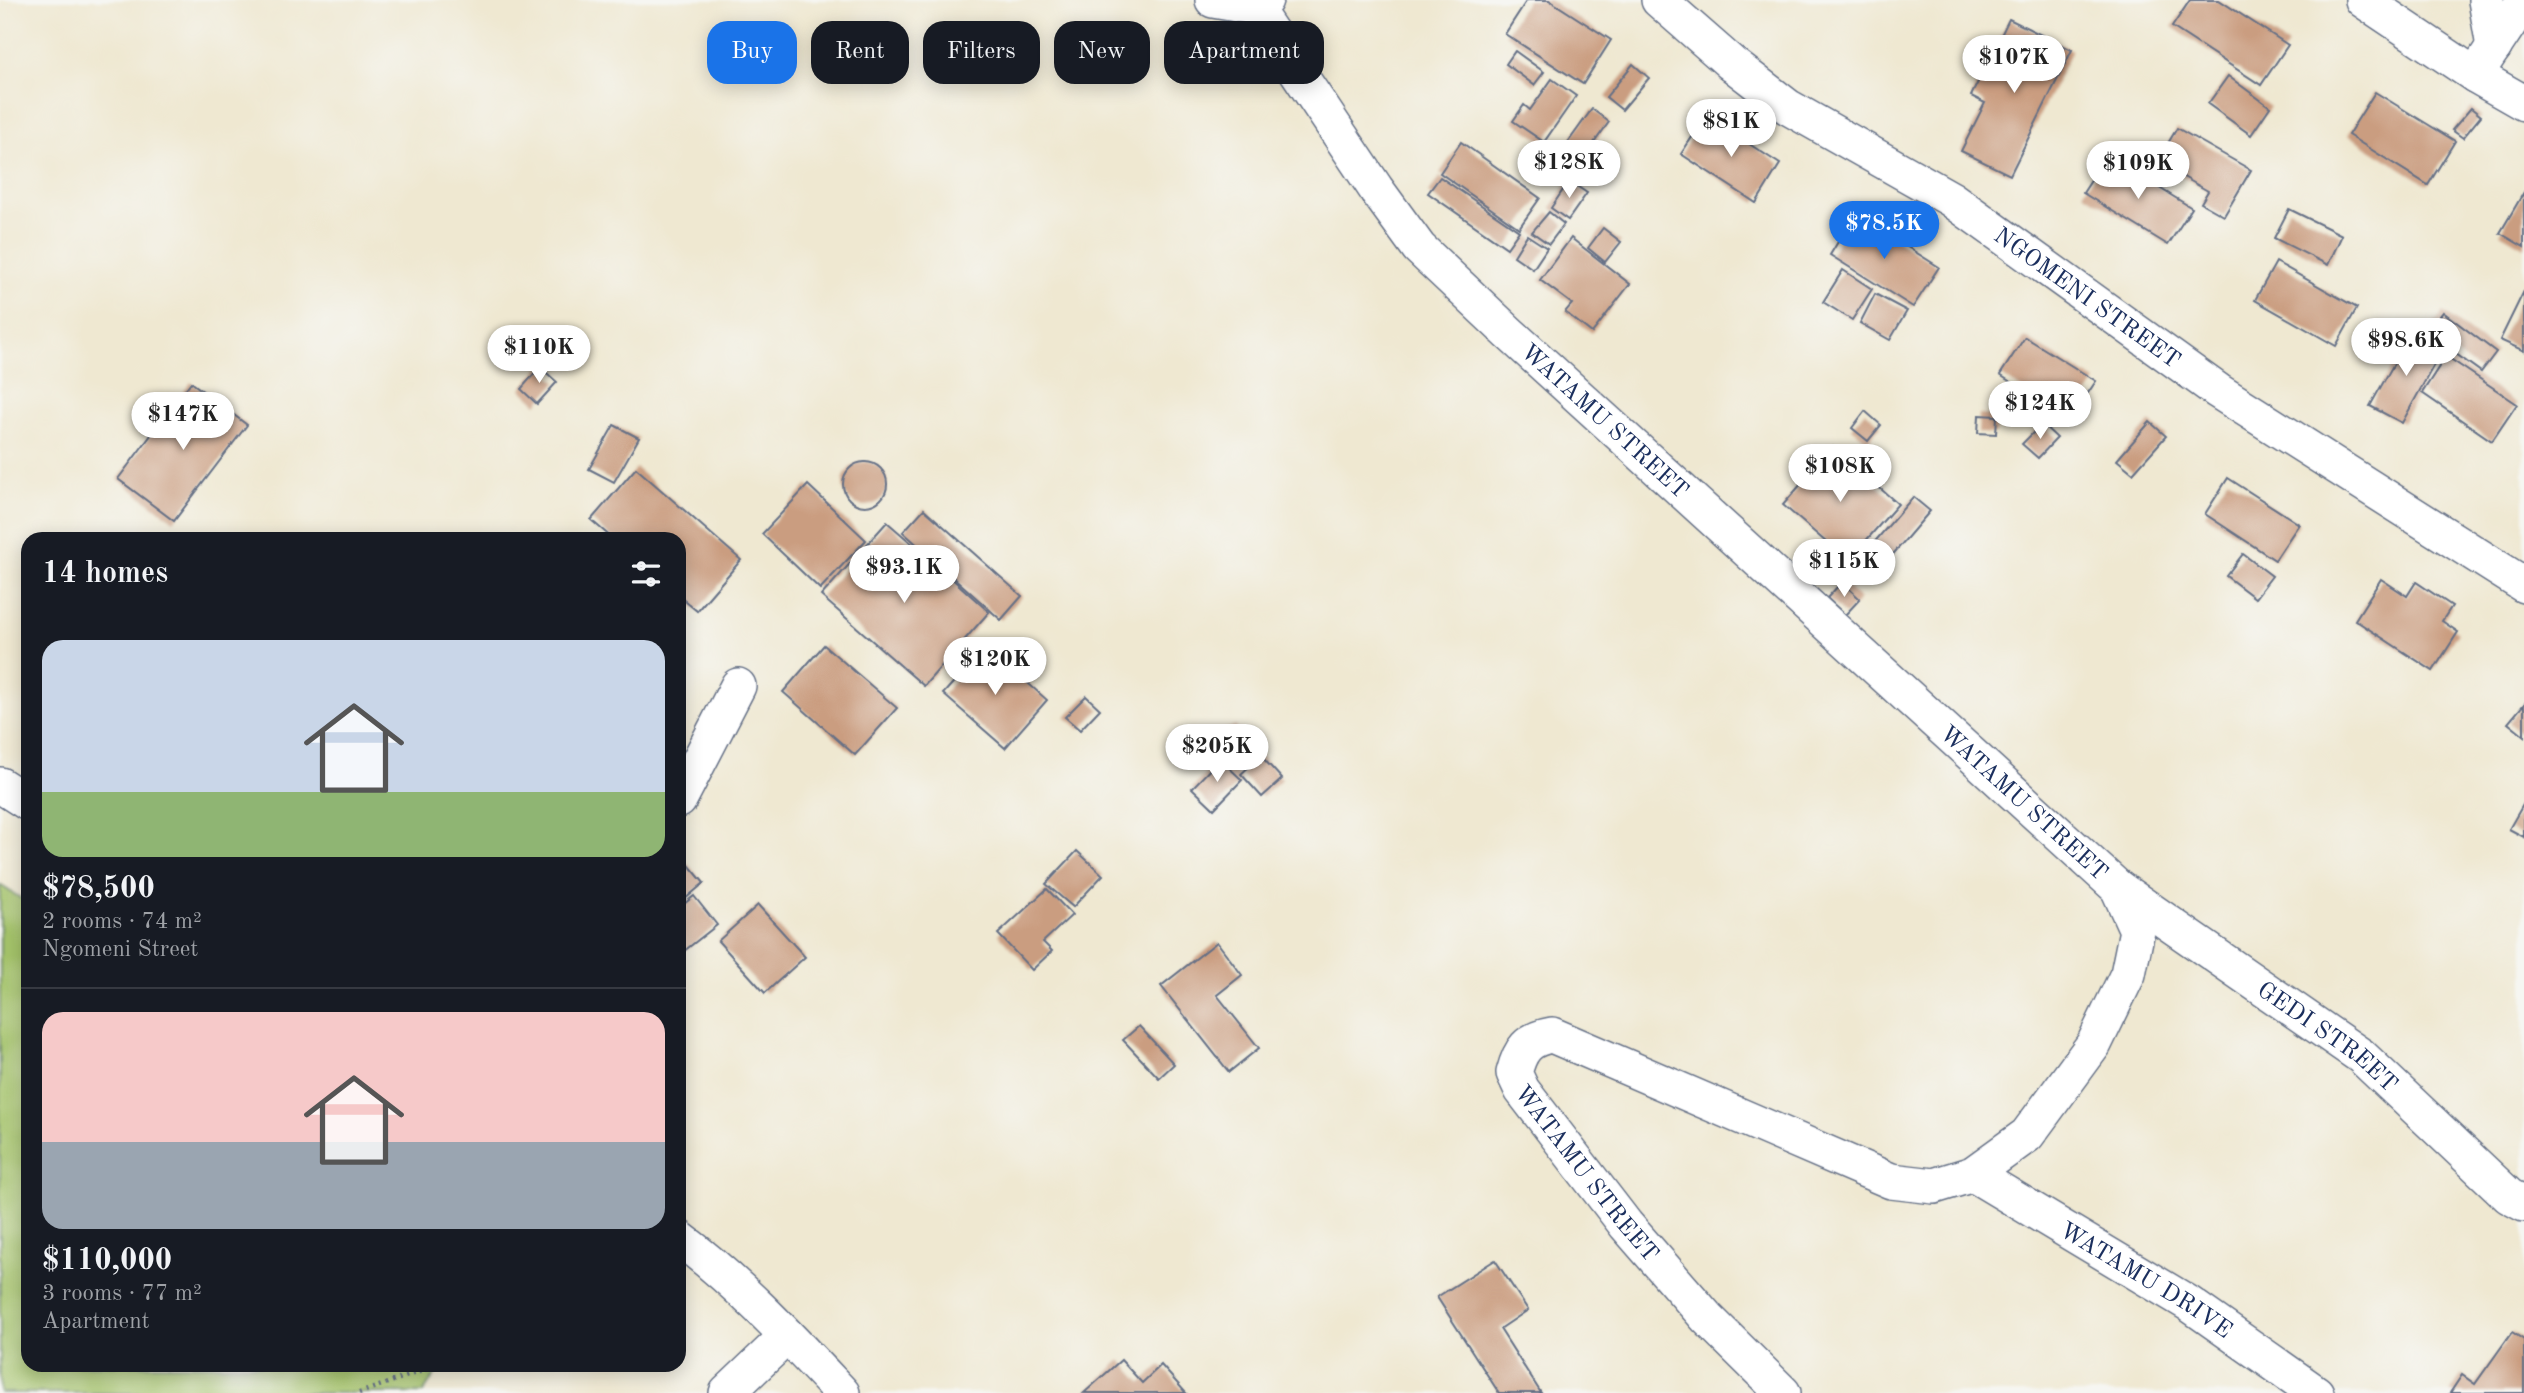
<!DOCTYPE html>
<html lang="en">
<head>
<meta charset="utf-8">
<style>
  :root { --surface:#171b24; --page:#242831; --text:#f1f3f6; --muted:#9ea1a6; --line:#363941; --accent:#1a73e8 }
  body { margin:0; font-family:"Old Standard TT",serif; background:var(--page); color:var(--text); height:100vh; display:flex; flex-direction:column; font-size:26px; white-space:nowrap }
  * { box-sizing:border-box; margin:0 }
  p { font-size:23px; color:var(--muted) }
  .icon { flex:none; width:38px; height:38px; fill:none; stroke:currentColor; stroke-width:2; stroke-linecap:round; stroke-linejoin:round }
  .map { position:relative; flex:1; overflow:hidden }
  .sheet { position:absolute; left:21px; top:532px; width:665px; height:840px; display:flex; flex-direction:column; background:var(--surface); border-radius:21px; box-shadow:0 4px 18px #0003 }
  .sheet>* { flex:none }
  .guide { position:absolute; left:707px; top:21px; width:665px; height:63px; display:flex; gap:14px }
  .price { position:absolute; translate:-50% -60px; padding:0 16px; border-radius:24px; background:#fff; color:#222; font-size:23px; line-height:46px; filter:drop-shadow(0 2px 4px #0008) }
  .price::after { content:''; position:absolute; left:50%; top:42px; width:21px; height:16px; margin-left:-10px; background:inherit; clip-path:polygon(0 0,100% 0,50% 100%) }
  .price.selected { background:var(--accent); color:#fff }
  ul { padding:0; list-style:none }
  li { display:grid; align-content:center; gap:14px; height:371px; padding:0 21px }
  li+li { border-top:2px solid var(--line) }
  li span { display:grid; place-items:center; height:217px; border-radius:21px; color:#555 }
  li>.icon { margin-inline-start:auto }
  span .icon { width:126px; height:126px; fill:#fffc; stroke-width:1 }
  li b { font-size:30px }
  h2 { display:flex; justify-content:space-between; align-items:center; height:84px; padding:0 21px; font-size:30px }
  .pill { padding:0 24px; border-radius:21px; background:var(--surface); box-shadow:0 4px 18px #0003; font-size:24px; line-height:63px }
  .pill.selected { background:var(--accent); color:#fff }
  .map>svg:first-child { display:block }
  .green { fill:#a4c36b; stroke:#607964; stroke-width:2 }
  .building { fill:#ca9d80 }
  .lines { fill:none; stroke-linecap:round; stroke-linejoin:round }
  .minor-casing { stroke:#657086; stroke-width:38 }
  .path { stroke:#657086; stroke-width:4.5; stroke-dasharray:2 5; stroke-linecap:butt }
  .minor { stroke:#fff; stroke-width:35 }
  .labels { text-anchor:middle; stroke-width:5; stroke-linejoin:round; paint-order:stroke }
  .street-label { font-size:24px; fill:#1b2f5e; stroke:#f6f6f2 }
</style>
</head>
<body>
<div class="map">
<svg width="2524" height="1393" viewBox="0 0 2524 1393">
  <rect width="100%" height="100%" fill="#f6f6f2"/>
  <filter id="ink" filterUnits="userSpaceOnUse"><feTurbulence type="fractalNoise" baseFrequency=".0143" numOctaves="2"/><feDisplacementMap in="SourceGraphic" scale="14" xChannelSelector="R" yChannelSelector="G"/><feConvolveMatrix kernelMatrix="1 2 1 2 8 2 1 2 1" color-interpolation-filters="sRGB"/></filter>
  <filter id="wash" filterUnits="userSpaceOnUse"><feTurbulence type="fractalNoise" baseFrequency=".00686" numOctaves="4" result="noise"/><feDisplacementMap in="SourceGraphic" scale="28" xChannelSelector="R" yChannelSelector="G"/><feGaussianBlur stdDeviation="1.57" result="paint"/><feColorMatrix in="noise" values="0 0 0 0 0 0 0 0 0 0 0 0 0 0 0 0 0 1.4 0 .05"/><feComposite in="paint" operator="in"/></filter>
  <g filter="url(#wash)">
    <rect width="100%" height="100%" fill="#efe8d1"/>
    <path class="green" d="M0 885 28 903V1365H441L423 1393H0Z"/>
    <g id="blocks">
      <g class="building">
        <path d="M1527 0H1549L1611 40 1583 84 1505 34Z"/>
        <path d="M2190 0H2219L2288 45 2261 85 2172 27Z"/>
        <path d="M2009 19 2072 50 2010 175 1961 151 1985 103 1971 96Z"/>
        <path d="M1515 51 1544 72 1534 85 1506 64Z"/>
        <path d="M1633 64 1649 78 1622 110 1606 97Z"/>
        <path d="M2228 76 2270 107 2251 135 2208 104Z"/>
        <path d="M1552 79 1576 96 1544 142 1513 121 1524 105 1530 110Z"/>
        <path d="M2375 92 2455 141 2428 185 2348 135Z"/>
        <path d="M2471 108 2481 116 2463 138 2452 130Z"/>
        <path d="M1592 109 1609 122 1573 172 1556 159Z"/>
        <path d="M1706 116 1780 164 1756 203 1681 154Z"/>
        <path d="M2177 128 2251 170 2224 216 2201 203 2208 191 2157 162Z"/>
        <path d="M1461 142 1540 198 1519 228 1440 173Z"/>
        <path d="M2107 156 2192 208 2168 245 2083 193Z"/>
        <path d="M1440 177 1519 231 1507 248 1428 193Z"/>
        <path d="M1569 181 1587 193 1568 220 1551 208Z"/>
        <path d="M2524 192V247L2500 233Z"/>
        <path d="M2289 209 2342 235 2328 265 2274 238Z"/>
        <path d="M1549 212 1564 224 1549 244 1532 232Z"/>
        <path d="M1855 214 1939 267 1913 307 1830 255Z"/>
        <path d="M1603 228 1621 242 1605 262 1588 248Z"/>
        <path d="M1527 235 1547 248 1533 269 1514 256Z"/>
        <path d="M1571 238 1630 284 1592 333 1565 312 1572 304 1540 280Z"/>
        <path d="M2276 262 2357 308 2336 346 2255 300Z"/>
        <path d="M1843 270 1872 289 1852 320 1823 302Z"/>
        <path d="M2524 291V351L2500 340Z"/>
        <path d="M1875 294 1907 311 1890 340 1860 323Z"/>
        <path d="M2443 312 2496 352 2481 372 2427 333Z"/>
        <path d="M2411 333 2442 350 2402 423 2370 406Z"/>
        <path d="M2025 337 2096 381 2070 420 2000 375Z"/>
        <path d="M2446 356 2517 404 2492 441 2422 393Z"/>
        <path d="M540 367 557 382 537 404 521 389Z"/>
        <path d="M191 382 247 425 174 521 118 479Z"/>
        <path d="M2031 400 2045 405 2040 418 2026 413Z"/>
        <path d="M1865 411 1881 425 1868 441 1852 428Z"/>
        <path d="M1979 415 1997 416 1996 434 1978 433Z"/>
        <path d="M2150 422 2166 436 2133 473 2117 460Z"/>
        <path d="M2042 424 2057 438 2038 458 2022 444Z"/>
        <path d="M614 425 639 438 614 482 589 469Z"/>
        <path d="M1833 447 1898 504 1848 561 1783 505Z"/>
        <circle cx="865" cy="484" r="22"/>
        <path d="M636 468 741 560 697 611 679 596V539H613L591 520Z"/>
        <path d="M2228 478 2299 524 2275 560 2205 514Z"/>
        <path d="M808 485 866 540 820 589 762 534Z"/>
        <path d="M1913 497 1930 511 1877 573 1860 559Z"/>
        <path d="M924 509 1022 596 1001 620 903 532Z"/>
        <path d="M887 522 924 554 913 566 937 588 949 576 989 612 924 686 821 596Z"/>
        <path d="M2243 554 2272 576 2255 598 2226 576Z"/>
        <path d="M2381 579 2407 596 2416 582 2452 606 2442 621 2458 632 2433 671 2355 620Z"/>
        <path d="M1842 582 1860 599 1845 615 1827 598Z"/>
        <path d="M824 645 897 708 855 755 783 692Z"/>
        <path d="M986 646 1047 700 1005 748 943 694Z"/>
        <path d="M1086 696 1100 709 1080 730 1065 717Z"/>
        <path d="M2524 704V736L2508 723Z"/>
        <path d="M1236 726 1242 750 1215 756 1210 733Z"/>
        <path d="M1261 756 1282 779 1262 797 1241 774Z"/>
        <path d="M1220 759 1242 780 1214 809 1192 788Z"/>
        <path d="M2524 803V837L2509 829Z"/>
        <path d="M1077 851 1103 875 1073 907 1046 884Z"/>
        <path d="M683 858 704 883 685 899 679 892V861Z"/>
        <path d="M1047 889 1072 915 1043 942 1052 951 1032 970 998 934Z"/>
        <path d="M694 896 717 925 679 955V908Z"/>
        <path d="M758 905 805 957 765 993 718 941Z"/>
        <path d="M1217 942 1242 975 1217 995 1259 1048 1229 1072 1161 986Z"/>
        <path d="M1139 1026 1174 1064 1159 1078 1123 1040Z"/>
        <path d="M1495 1260 1528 1310 1500 1329 1541 1393H1499L1437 1297Z"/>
        <path d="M2512 1332 2524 1340V1393H2450L2462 1375 2475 1384Z"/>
        <path d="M1121 1360 1142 1383 1161 1365 1186 1393H1084Z"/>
      </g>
    </g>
  </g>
  <g filter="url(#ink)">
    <use href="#blocks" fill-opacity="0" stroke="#657086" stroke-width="2"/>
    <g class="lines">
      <g class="minor-casing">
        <g id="minor">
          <path d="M1213 0 1254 7 1265 0"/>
          <path id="s1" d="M1659 0 1731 63 1788 107 1951 199 2218 391 2524 585"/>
          <path d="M2363 0 2475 75 2524 103"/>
          <path d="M2486 0 2494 47"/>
          <path id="s2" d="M1254 7 1376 189 1419 248 1509 333 2118 888 2137 930 2128 974 2094 1044 2027 1135 1973 1174 1934 1186 1891 1181 1552 1035C1527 1039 1520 1050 1514 1073L1522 1090 1626 1225 1707 1318 1783 1393"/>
          <path d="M2475 75 2524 1"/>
          <path d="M0 785 28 803"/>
          <path d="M679 800 738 686"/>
          <path id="s3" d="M2118 888 2361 1056 2509 1196 2524 1204"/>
          <path id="s4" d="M1973 1174 2188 1303 2316 1393"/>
          <path d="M679 1238C739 1283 791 1339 842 1393"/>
          <path d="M727 1393 787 1336"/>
        </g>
      </g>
      <path class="path" d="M359 1393 439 1365"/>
      <use href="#minor" class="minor"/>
    </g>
  </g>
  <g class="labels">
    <g class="street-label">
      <text dy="8" stroke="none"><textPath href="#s1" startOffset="523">NGOMENI STREET</textPath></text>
      <text dy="8" stroke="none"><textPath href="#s2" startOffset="546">WATAMU STREET</textPath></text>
      <text dy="8" stroke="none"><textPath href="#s2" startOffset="1113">WATAMU STREET</textPath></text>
      <text dy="8" stroke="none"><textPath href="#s3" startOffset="257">GEDI STREET</textPath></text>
      <text dy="8" stroke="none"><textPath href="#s2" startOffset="2224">WATAMU STREET</textPath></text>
      <text dy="8" stroke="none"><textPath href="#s4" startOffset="203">WATAMU DRIVE</textPath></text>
    </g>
  </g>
</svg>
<b class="price" style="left:2014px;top:95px">$107K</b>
<b class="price" style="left:1731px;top:159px">$81K</b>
<b class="price" style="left:1569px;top:200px">$128K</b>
<b class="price" style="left:2138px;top:201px">$109K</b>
<b class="price selected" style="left:1884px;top:261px">$78.5K</b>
<b class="price" style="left:2406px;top:378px">$98.6K</b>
<b class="price" style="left:539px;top:385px">$110K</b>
<b class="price" style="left:2040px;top:441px">$124K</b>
<b class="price" style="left:183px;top:452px">$147K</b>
<b class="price" style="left:1840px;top:504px">$108K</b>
<b class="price" style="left:1844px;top:599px">$115K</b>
<b class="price" style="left:904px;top:605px">$93.1K</b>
<b class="price" style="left:995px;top:697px">$120K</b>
<b class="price" style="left:1217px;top:784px">$205K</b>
<div class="guide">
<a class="pill selected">Buy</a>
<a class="pill">Rent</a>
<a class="pill">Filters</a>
<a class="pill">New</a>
<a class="pill">Apartment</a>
</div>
<section class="sheet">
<h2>14 homes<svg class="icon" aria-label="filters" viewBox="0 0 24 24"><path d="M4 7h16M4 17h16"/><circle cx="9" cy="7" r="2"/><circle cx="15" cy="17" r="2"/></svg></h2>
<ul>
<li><span style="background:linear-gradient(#c9d6e8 70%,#8fb573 0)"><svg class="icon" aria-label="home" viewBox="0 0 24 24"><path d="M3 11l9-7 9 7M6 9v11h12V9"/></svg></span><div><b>$78,500</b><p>2 rooms · 74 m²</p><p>Ngomeni Street</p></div></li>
<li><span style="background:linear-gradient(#f6c9c9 60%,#9aa5b1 0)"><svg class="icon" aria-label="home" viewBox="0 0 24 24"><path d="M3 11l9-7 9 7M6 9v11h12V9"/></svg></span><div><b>$110,000</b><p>3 rooms · 77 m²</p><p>Apartment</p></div></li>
</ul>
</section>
</div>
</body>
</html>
